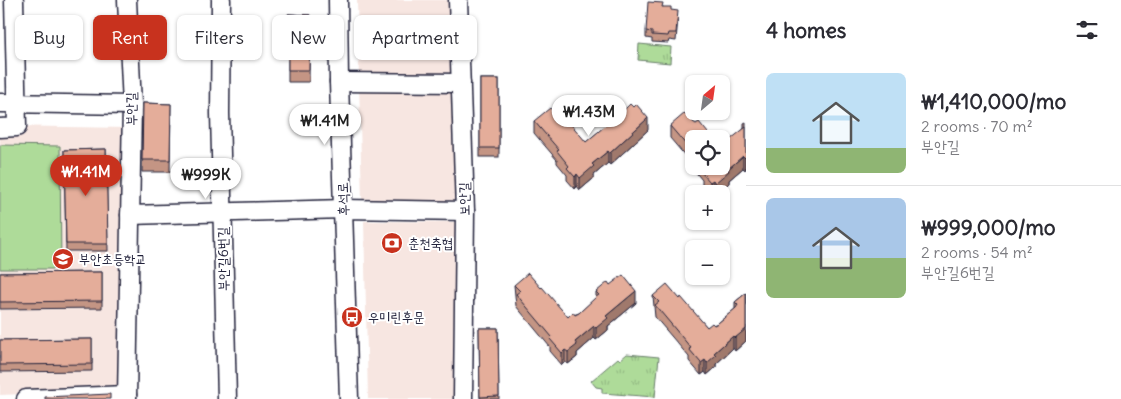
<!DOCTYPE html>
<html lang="en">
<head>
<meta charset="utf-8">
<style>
  :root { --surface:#fff; --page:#f7f7f7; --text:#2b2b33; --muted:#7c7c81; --line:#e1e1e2; --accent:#c8321e }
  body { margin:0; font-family:Delius,"Poor Story",sans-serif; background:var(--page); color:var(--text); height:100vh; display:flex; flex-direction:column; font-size:19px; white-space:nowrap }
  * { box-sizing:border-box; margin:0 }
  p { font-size:16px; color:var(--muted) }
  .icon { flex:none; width:28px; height:28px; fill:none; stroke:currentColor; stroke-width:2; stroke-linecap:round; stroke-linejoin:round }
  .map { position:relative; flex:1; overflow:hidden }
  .drawer { display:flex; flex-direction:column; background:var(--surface); width:375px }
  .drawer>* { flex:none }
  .top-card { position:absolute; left:15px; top:15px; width:475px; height:45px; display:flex; gap:10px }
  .needle { width:32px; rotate:29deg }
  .fabs { position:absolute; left:685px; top:75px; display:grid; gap:10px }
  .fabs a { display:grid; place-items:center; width:45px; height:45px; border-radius:8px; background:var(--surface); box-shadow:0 1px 4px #0004; font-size:25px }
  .price { position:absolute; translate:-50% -42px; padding:0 11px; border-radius:18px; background:#fff; color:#222; font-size:16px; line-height:32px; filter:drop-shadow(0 1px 2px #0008) }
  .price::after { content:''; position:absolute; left:50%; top:30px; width:15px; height:11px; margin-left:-8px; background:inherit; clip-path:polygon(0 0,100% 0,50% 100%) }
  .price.active { background:var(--accent); color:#fff }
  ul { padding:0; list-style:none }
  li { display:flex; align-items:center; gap:15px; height:125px; padding:0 20px }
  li+li { border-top:1px solid var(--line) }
  li span { display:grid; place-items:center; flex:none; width:140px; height:100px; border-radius:8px; color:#555 }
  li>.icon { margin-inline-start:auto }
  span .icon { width:60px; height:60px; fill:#fffc; stroke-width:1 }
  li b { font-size:21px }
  h2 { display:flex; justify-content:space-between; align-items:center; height:60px; padding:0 20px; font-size:21px }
  .pill { padding:0 18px; border-radius:8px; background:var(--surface); box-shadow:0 1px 4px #0004; font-size:18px; line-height:45px }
  .pill.active { background:var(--accent); color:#fff }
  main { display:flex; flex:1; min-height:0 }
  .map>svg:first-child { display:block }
  .built { fill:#f7e6e1 }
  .grass { fill:#aedb99; stroke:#687e6a }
  .park { fill:url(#park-tufts); stroke:#687e6a }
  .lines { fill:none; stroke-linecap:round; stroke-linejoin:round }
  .minor-casing { stroke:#22223b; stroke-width:21 }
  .minor { stroke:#fff; stroke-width:18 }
  .wall { fill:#c49584; stroke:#22223b }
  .shaded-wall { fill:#a0796c; stroke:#22223b }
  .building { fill:#e4ad9a; stroke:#22223b }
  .labels { text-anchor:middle; stroke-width:4; stroke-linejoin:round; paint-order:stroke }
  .street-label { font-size:14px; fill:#22223b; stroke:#fff }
  .poi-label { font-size:14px; fill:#22223b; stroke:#fff; text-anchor:start }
</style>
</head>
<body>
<main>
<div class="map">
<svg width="746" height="399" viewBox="0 0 746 399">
  <defs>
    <pattern id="park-tufts" width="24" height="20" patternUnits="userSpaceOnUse" patternTransform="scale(1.25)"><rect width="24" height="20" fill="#aedb99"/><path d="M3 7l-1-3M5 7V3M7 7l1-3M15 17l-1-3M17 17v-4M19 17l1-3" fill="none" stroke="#95bc85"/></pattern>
  </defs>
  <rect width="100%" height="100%" fill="#fff"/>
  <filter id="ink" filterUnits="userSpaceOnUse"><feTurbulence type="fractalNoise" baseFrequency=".02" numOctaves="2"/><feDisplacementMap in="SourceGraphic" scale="10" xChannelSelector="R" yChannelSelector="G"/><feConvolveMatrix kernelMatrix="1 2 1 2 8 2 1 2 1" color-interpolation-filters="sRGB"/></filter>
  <g filter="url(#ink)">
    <g class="built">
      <path d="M357 0H454L456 202H362Z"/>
      <path d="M0 126 131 128 122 390 0 395Z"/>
      <path d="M364 221 455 222V399H368Z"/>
    </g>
    <path class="grass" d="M0 145 60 146 61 269H0Z"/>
    <g class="park">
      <path d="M639 44 671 47 670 63 638 60Z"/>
      <path d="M627 354 659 357 655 397 602 393V388L596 387 591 381 618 358 620 360Z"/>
    </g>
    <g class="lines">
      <g class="minor-casing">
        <g id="minor">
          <path d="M127 0 132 105 127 399"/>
          <path d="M221 0 220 113 227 399"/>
          <path d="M338 0 339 82 349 399"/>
          <path d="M458 0 465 211 463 399"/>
          <path d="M339 82 461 83"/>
          <path d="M0 103 132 105"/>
          <path d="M0 128 17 127 14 0"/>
          <path d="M130 215 344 209 465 211"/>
          <path d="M26 399 127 395"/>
        </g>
      </g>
      <use href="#minor" class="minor"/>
    </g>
    <g class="wall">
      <path d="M663 7 671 10 678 18 676 41 669 40 668 43 652 42V39L646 38V31Z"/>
      <path d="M288 14 310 15 309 82H288Z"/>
      <rect x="480" y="79" width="19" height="78"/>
      <path d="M143 103 171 104 170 172H142Z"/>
      <path d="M623 111 648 130 610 165 608 163 594 175V178L580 190 577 186 575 189 567 180V175L557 163V160L534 133V121L561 119 586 142 609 123V118Z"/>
      <path d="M746 122V169L745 170 743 168 729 180V183L717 194H714L713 192 710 194 702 185V180L693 169V165L670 138V126L694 139V166H721L744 128V123Z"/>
      <path d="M106 149 108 251H66L64 150Z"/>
      <path d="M102 272V308L0 309V273Z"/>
      <path d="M514 285 541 288 568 317 579 313 596 298V292L610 285 636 303 608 326V330L596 340 594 338 577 353V357L568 364 565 362 562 365 550 351V347L516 306Z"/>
      <path d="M746 293V341L735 351 733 348 716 364V367L707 375 705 372 701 375 689 361V357L655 317 653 296 680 299 707 327 718 323 735 309V302Z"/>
      <path d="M479 328H498L499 399H480Z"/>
      <path d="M92 339V371L0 372V340Z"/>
    </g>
    <g class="shaded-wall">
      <path d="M648 118V130L610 165V153Z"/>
      <path d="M608 151V163L594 175V178L580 190V178L592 164Z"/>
      <path d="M743 156V168L729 180V183L717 194H715V183L728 169Z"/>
      <path d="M746 157V169L745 170V158Z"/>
      <path d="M577 174V186L575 189V177Z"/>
      <path d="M713 180V192L710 194V182Z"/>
      <path d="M636 291V303L608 326V330L596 340V328L606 316Z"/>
      <path d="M594 326V338L577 353V357L568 364V352L575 342Z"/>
      <path d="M746 326V341L735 351V338Z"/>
      <path d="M733 336V348L716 364V367L707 375V363L714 353Z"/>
      <path d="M565 350V362L562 365V353Z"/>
      <path d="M705 360V372L701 375V363Z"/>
    </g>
    <g class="building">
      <path d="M648 2 663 3 662 7H671V10L678 11 676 33H669L668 36 652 35V32L646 31Z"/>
      <path d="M288 14 310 15 309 70H288Z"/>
      <rect x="480" y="79" width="19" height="69"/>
      <path d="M143 103 171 104 170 160H142Z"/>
      <path d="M630 104 633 107 636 104 648 118 610 153 608 151 592 164 594 166 580 178 577 174 575 177 567 168 569 166 557 151 559 150 534 121 550 108 561 119 564 116 586 142 611 121 609 118 621 108 623 111Z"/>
      <path d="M685 113 693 122 696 124 699 122 713 139H694V154L670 126Z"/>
      <path d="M746 127V157L745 158 743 156 728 169 729 171 715 183 713 180 710 182 702 173 704 171 701 166H721V147Z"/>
      <path d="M106 149 108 244H66L64 150Z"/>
      <path d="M102 272V301L0 302V273Z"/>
      <path d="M528 273 541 288 542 287 568 317 573 312 575 315 579 313 596 297 599 295 596 292 608 282 610 285 623 275 636 291 606 316 608 318 596 328 594 326 575 342 577 345 568 352 565 350 562 353 550 339 552 337 516 294 520 291 514 285Z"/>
      <path d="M667 284 680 299 681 297 707 327 712 323 714 325 718 323 736 308 738 305 735 302 746 293V329L735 338 733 336 714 353 716 355 707 363 705 360 701 363 689 349 691 348 655 305 659 302 653 296Z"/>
      <path d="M479 328H498L499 396 480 397Z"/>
      <path d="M92 339V364L0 365V340Z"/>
      <path d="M110 394V399H45V397Z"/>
    </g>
  </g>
  <defs>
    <g id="bank-disc" transform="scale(1.125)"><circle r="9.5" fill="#c8321e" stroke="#fff"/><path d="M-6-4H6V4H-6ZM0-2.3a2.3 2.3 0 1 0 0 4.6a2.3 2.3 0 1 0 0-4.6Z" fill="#fff"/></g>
    <g id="school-disc" transform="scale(1.125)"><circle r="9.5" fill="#c8321e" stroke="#fff"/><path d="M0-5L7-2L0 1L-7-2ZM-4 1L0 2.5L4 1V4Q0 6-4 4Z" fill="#fff"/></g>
    <g id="bus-disc" transform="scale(1.125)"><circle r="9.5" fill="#c8321e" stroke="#fff"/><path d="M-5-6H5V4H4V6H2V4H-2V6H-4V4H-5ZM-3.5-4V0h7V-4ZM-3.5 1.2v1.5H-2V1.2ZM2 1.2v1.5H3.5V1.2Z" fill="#fff"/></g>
  </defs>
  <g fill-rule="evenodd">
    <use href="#bank-disc" x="392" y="243"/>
    <use href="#school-disc" x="63" y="259"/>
    <use href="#bus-disc" x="352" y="317"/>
  </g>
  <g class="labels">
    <g class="street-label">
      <text transform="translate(131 109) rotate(-91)" y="5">부안길</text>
      <text transform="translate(343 199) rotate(-92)" y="5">후석로</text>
      <text transform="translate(464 199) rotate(-91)" y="5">보안길</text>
      <text transform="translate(223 259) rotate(-91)" y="5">부안길6번길</text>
    </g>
    <g class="poi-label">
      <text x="408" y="248">춘천축협</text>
      <text x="79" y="264">부안초등학교</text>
      <text x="368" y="322">우미린후문</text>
    </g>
  </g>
</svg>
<div class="fabs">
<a><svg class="needle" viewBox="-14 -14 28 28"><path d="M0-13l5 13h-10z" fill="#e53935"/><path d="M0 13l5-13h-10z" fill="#7c7c81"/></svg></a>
<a><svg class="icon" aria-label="locate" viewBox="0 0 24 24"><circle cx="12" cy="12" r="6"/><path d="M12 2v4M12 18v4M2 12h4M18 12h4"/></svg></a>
<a>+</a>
<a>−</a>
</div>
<b class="price" style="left:589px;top:137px">₩1.43M</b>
<b class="price" style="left:325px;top:146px">₩1.41M</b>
<b class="price active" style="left:86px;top:197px">₩1.41M</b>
<b class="price" style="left:206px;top:200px">₩999K</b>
<div class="top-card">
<a class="pill">Buy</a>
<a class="pill active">Rent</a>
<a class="pill">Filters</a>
<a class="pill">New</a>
<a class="pill">Apartment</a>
</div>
</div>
<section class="drawer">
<h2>4 homes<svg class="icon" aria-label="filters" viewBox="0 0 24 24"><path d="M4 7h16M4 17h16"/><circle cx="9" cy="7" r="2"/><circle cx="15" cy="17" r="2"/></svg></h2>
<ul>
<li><span style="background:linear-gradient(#bfe0f5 75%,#8fb573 0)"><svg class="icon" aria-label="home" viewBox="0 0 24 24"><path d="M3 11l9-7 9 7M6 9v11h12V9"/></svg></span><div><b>₩1,410,000/mo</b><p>2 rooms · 70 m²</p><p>부안길</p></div></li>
<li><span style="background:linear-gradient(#a9c7e8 60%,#8fb573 0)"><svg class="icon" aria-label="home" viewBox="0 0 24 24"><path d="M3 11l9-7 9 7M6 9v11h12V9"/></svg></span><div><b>₩999,000/mo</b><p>2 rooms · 54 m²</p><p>부안길6번길</p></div></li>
</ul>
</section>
</main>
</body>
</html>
